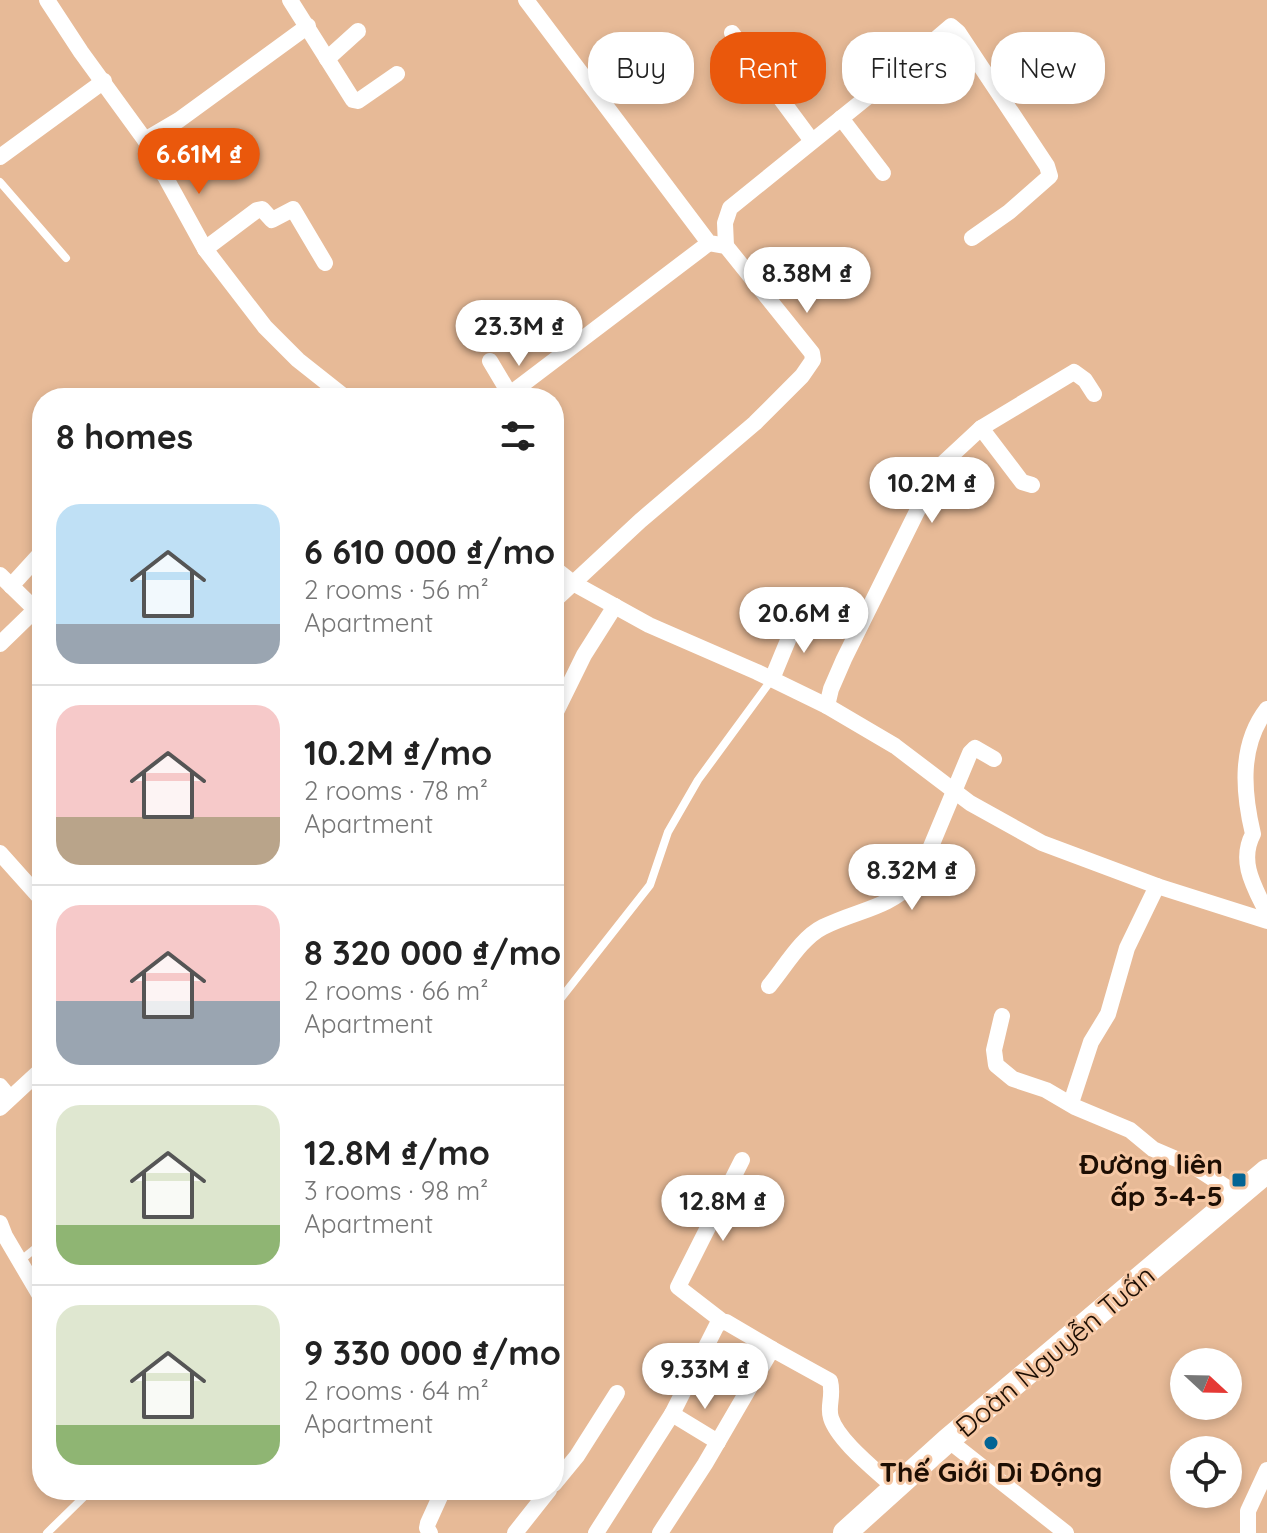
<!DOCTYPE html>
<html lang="en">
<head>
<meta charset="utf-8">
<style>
  :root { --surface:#fff; --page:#f2f2f2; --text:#222; --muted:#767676; --line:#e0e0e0; --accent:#ea580c }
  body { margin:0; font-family:Quicksand,sans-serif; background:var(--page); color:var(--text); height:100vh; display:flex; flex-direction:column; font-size:30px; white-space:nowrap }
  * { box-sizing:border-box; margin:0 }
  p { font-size:26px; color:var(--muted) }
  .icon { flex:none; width:44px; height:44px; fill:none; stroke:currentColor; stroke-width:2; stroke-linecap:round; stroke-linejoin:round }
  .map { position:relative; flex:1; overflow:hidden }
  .drawer { position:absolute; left:32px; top:388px; width:532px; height:1112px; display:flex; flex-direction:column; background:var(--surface); border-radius:32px; box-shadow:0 4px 12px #0003 }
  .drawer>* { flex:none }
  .hud { position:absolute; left:588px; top:32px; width:558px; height:72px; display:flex; gap:16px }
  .needle { width:52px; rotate:112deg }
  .tools { position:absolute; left:1170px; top:1348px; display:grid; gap:16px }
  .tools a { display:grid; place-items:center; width:72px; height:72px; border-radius:50%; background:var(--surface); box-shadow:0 4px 12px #0003; font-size:40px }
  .price { position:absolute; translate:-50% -68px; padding:0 18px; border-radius:28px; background:#fff; color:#222; font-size:26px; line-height:52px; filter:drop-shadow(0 2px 4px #0008) }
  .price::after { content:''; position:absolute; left:50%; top:48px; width:24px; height:18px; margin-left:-12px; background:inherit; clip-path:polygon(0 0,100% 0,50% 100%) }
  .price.selected { background:var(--accent); color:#fff }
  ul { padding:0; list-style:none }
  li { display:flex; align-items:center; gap:24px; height:200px; padding:0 24px }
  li+li { border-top:2px solid var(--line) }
  li span { display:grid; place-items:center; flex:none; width:224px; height:160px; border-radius:24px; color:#555 }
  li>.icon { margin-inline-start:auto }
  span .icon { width:96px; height:96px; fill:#fffc; stroke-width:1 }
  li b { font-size:34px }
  h2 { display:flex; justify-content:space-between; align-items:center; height:96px; padding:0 24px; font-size:34px }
  .chip { padding:0 28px; border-radius:32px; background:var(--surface); box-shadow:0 4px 12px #0003; font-size:28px; line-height:72px }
  .chip.selected { background:var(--accent); color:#fff }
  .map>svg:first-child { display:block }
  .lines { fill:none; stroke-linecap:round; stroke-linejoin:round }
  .lane { stroke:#fff; stroke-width:8 }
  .street { stroke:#fff; stroke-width:16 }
  .secondary { stroke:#fff; stroke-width:24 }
  .poi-dot { fill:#036494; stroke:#f5c7a4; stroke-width:3 }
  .labels { text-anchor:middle; stroke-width:6; stroke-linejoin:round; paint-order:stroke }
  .poi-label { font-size:28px; font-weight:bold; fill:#1d0e03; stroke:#f5c7a4; text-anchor:end }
  .street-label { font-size:28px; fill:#1d0e03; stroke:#f5c7a4 }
</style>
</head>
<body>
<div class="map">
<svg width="1267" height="1533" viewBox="0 0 1267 1533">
  <rect width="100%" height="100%" fill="#e7ba97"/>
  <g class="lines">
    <g class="lane">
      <path d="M0 182 66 258"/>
      <path d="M554 1007 650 885 668 832 698 780 772 679"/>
      <path d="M21 1260 42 1243"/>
      <path d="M47 1533 91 1490"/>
    </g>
    <g class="street">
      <path d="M47 0 81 52 145 140 205 249 265 327 298 360 346 398"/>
      <path d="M290 0 353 100 358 101 397 74"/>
      <path d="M526 0 709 243 726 246 812 353 813 360 802 376 755 423 640 521 554 601"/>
      <path d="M732 33 812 141"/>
      <path d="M327 59 358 31"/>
      <path d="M841 118 883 173"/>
      <path d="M145 140 179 120 308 26"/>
      <path d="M0 157 104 81"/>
      <path d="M726 246 725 223 730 208 876 90 951 26 958 32 1047 166 1050 176 1009 212 972 238"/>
      <path d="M205 249 257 210 262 209 272 220 293 209 325 263"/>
      <path d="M490 361 512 398"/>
      <path d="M510 394 709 243"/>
      <path d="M981 428 1022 482 1032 485"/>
      <path d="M554 568 573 583 649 625 757 672 827 706 895 746 970 803 1042 843 1157 886 1267 921"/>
      <path d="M0 575 42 616"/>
      <path d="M11 586 42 552"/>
      <path d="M0 644 35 610"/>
      <path d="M772 679 798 616"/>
      <path d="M827 706 831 689 844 659 939 467 981 428 1074 372 1085 380 1094 394"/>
      <path d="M1267 709C1239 745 1243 792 1253 834 1238 862 1255 888 1267 913"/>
      <path d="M554 716 584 655 615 606"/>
      <path d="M0 853 42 900"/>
      <path d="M769 986C785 967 801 938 823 927 860 909 885 910 917 880L970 753 975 748 994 759"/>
      <path d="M1002 1016 994 1050 996 1065 1013 1079 1046 1090 1075 1107 1130 1130 1153 1149 1195 1167 1238 1195"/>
      <path d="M0 1086 10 1098"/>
      <path d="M1071 1103 1091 1042 1108 1014 1127 948 1157 886"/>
      <path d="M0 1108 42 1069"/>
      <path d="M0 1223 5 1236 42 1299"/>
      <path d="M722 1321 678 1287 742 1160"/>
      <path d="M672 1414 718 1442"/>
      <path d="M948 1440 1066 1533"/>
      <path d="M554 1484 577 1456 617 1393"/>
      <path d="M430 1533 427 1528 428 1523 443 1490"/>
      <path d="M515 1533 549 1490"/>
      <path d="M596 1533 672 1414 718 1323 726 1322 772 1349"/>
      <path d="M660 1533 705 1464 772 1349 830 1381C834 1397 827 1406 831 1418 838 1441 877 1471 895 1488"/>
      <path d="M1248 1533V1511L1267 1470"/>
    </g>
    <path class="secondary" d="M845 1533 948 1440 1267 1171"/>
  </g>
  <g class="poi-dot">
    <rect x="1231" y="1172" width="16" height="16" rx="4"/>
    <circle cx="991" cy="1443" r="8"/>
  </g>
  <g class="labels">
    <g class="poi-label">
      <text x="1223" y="1174">Đường liên<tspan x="1223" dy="32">ấp 3-4-5</tspan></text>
      <text x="991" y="1482" text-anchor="middle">Thế Giới Di Động</text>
    </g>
    <g class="street-label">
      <text transform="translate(1055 1351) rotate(-40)" y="10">Đoàn Nguyễn Tuấn</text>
    </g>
  </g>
</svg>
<div class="tools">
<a><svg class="needle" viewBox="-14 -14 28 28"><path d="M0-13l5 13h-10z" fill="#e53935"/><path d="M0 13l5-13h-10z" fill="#767676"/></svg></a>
<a><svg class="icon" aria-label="locate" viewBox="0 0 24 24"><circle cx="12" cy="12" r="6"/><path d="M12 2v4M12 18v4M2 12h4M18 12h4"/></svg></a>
</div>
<b class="price selected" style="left:199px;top:196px">6.61M ₫</b>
<b class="price" style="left:807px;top:315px">8.38M ₫</b>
<b class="price" style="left:519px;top:368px">23.3M ₫</b>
<b class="price" style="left:932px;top:525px">10.2M ₫</b>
<b class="price" style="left:804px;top:655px">20.6M ₫</b>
<b class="price" style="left:912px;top:912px">8.32M ₫</b>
<b class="price" style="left:723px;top:1243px">12.8M ₫</b>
<b class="price" style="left:705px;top:1411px">9.33M ₫</b>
<div class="hud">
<a class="chip">Buy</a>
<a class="chip selected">Rent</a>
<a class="chip">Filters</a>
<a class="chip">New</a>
</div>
<section class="drawer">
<h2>8 homes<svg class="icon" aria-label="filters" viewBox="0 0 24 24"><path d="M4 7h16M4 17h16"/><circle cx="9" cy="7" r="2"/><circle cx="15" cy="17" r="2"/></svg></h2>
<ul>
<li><span style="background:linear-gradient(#bfe0f5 75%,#9aa5b1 0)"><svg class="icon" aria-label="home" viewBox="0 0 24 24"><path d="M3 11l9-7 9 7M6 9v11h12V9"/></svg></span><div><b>6 610 000 ₫/mo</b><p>2 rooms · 56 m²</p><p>Apartment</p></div></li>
<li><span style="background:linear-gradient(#f6c9c9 70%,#b9a48a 0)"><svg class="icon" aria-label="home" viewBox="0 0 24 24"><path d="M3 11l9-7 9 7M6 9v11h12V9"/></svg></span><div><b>10.2M ₫/mo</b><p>2 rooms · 78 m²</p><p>Apartment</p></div></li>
<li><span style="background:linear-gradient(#f6c9c9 60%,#9aa5b1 0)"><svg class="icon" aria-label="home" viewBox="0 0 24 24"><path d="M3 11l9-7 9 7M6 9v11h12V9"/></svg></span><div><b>8 320 000 ₫/mo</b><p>2 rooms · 66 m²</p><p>Apartment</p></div></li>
<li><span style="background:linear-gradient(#dfe7d0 75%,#8fb573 0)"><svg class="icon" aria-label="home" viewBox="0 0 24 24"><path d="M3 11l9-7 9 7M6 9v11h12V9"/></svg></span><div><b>12.8M ₫/mo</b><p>3 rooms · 98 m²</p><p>Apartment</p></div></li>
<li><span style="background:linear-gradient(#dfe7d0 75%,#8fb573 0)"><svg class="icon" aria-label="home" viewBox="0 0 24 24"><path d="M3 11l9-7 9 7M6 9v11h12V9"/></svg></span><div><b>9 330 000 ₫/mo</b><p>2 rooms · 64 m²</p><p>Apartment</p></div></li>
</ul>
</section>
</div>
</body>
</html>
